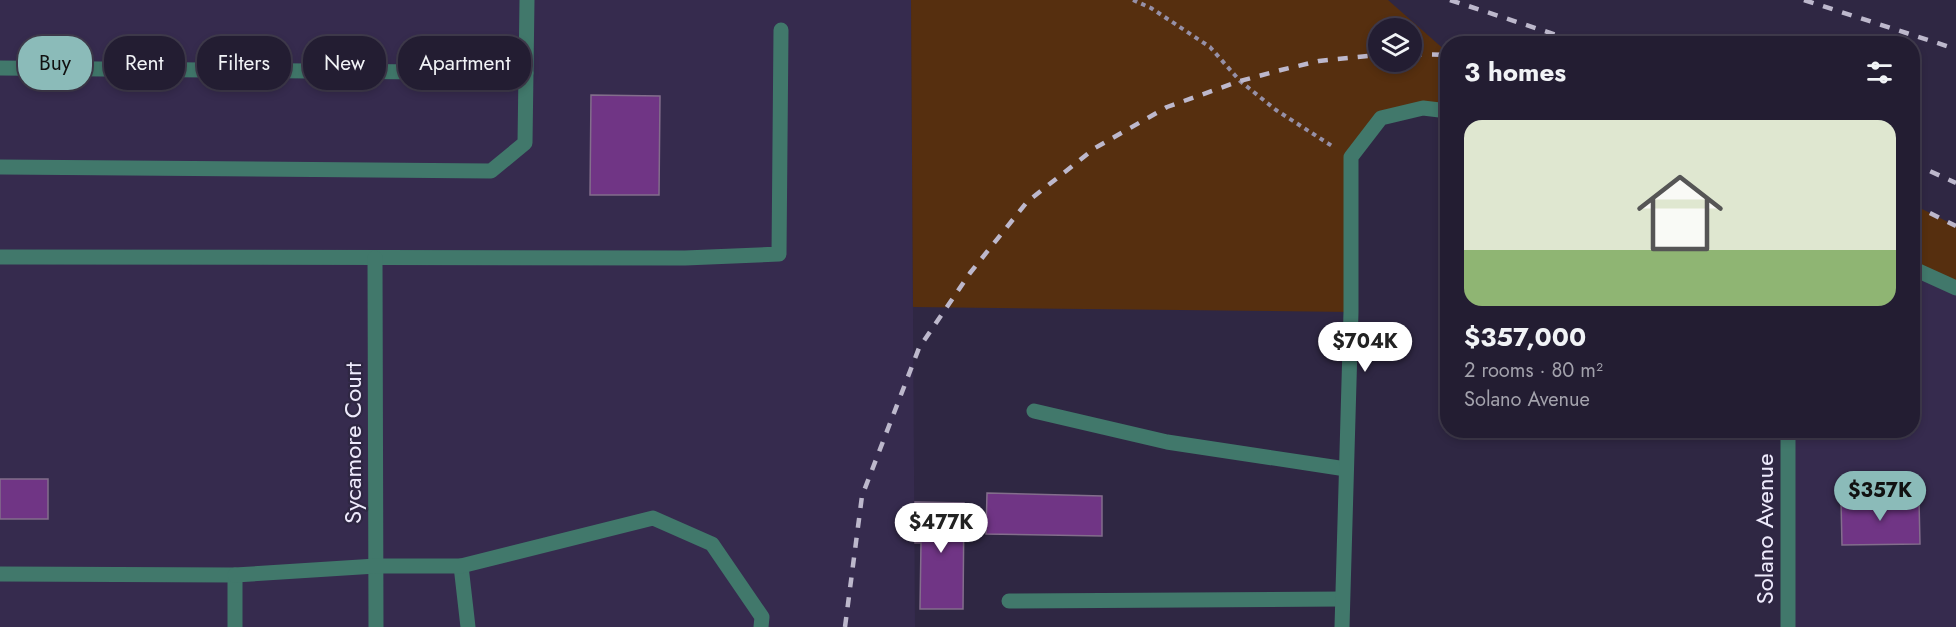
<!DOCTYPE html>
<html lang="en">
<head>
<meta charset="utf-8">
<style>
  :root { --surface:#231d32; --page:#2b263a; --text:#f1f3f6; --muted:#a3a2ac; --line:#403b4d; --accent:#8bbbb9 }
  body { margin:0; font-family:Jost,sans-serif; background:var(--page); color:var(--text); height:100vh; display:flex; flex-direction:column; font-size:22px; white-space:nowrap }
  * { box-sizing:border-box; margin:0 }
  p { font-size:20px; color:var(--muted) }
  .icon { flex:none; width:33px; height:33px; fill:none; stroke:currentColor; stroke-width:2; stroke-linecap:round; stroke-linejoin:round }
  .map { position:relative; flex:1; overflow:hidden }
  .side { position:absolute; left:1440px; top:36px; width:480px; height:402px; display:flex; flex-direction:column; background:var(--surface); border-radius:24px; box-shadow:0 3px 9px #0003,0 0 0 2px var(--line) }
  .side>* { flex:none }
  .hud { position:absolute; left:18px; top:36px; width:570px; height:54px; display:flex; gap:12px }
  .fabs { position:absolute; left:1368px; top:18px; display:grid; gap:12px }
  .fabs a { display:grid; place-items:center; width:54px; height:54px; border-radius:50%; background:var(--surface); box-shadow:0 3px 9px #0003,0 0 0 2px var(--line); font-size:30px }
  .price { position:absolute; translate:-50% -51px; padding:0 14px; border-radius:21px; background:#fff; color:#222; font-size:20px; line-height:39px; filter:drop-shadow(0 2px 3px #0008) }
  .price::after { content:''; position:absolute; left:50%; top:36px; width:18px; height:14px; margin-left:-9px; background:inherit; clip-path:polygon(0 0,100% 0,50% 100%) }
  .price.active { background:var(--accent); color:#111 }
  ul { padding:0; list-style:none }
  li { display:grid; align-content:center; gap:12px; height:318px; padding:0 24px }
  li+li { border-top:2px solid var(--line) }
  li span { display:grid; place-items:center; height:186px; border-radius:18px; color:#555 }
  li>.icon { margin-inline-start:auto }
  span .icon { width:108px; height:108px; fill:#fffc; stroke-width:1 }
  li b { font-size:26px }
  h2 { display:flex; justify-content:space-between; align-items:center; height:72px; padding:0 24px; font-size:26px }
  .tag { padding:0 21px; border-radius:24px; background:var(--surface); box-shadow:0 3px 9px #0003,0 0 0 2px var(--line); font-size:21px; line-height:54px }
  .tag.active { background:var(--accent); color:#111 }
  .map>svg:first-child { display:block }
  .built { fill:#362b4e }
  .green { fill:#562f0f; fill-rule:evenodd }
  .building { fill:#703585; stroke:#836e8c; stroke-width:1.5 }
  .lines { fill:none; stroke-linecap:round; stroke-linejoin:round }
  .path { stroke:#9690a7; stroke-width:4; stroke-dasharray:4.5 4.5; stroke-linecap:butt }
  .lane { stroke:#41786b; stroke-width:15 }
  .street { stroke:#41786b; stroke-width:15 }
  .rail { stroke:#bdb8cc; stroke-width:4.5; stroke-dasharray:10 10; stroke-linecap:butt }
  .labels { text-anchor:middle; stroke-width:4.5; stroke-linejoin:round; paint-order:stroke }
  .street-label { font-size:24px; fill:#eeeafc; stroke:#2f2743 }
</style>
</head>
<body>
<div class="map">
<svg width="1956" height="627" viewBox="0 0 1956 627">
  <rect width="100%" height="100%" fill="#2f2743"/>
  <g class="built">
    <path d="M0 0H911L915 627H0Z"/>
    <path d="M1913 268 1956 288V627H1788V431L1912 430Z"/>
  </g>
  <g class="green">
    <path d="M911 0H1388L1447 52V111L1381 118 1351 157V312L913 307ZM1378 28H1412V62H1378Z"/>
    <path d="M1912 204 1956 226V288L1913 268Z"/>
  </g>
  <g class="building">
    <path d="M591 95 660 96 659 195H590Z"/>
    <rect x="0" y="479" width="48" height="40"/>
    <path d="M987 493 1102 496V536L986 534Z"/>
    <path d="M1841 500H1919L1920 544 1842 545Z"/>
    <path d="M915 502 964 503 963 609H920L921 543H915Z"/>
  </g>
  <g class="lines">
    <path class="path" d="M1133 0 1151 8 1210 47 1240 81 1276 110 1332 146"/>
    <g class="lane">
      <path d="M0 68 526 73"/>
      <path d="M0 167 491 171 525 143 527 0"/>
      <path d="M0 257 685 258 779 254 781 30"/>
      <path d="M375 258 376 627"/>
      <path d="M1034 411 1167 442 1346 469"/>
      <path d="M461 566 468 627"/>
      <path d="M0 574 235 575V627"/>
      <path d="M235 575 376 566H461L653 518 712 544 762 617 761 627"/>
      <path d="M1009 601 1342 599"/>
    </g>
    <g class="street">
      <path d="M1912 268 1956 288"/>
      <path d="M1788 430V627"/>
      <path d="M1342 627 1351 312V157L1381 118 1423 108 1448 111"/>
    </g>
    <g class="rail">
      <path d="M1450 0 1584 44"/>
      <path d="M1804 0 1956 49"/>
      <path d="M1412 54 1448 55"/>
      <path d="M1912 163 1956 183"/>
      <path d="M1912 204 1956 226"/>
      <path d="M845 627 862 496 919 348 970 273 1027 202 1095 148 1167 107 1240 81 1281 70 1319 61 1378 55"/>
    </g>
  </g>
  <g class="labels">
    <g class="street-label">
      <text transform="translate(353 443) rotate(-90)" y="8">Sycamore Court</text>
      <text transform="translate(1765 529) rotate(-90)" y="8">Solano Avenue</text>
    </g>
  </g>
</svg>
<div class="fabs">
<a><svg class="icon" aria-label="layers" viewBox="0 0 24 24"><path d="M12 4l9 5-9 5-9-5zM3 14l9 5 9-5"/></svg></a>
</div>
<b class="price" style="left:1365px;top:373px">$704K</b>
<b class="price active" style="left:1880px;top:522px">$357K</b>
<b class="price" style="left:941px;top:554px">$477K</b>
<div class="hud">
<a class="tag active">Buy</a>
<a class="tag">Rent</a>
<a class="tag">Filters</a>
<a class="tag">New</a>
<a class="tag">Apartment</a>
</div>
<section class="side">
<h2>3 homes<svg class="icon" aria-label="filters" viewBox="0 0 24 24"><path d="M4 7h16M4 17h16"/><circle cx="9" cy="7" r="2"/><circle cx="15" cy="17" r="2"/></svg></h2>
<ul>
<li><span style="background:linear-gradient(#dfe7d0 70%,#8fb573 0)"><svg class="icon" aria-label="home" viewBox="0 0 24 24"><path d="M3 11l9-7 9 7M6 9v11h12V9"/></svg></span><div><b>$357,000</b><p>2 rooms · 80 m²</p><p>Solano Avenue</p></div></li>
</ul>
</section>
</div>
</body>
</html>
